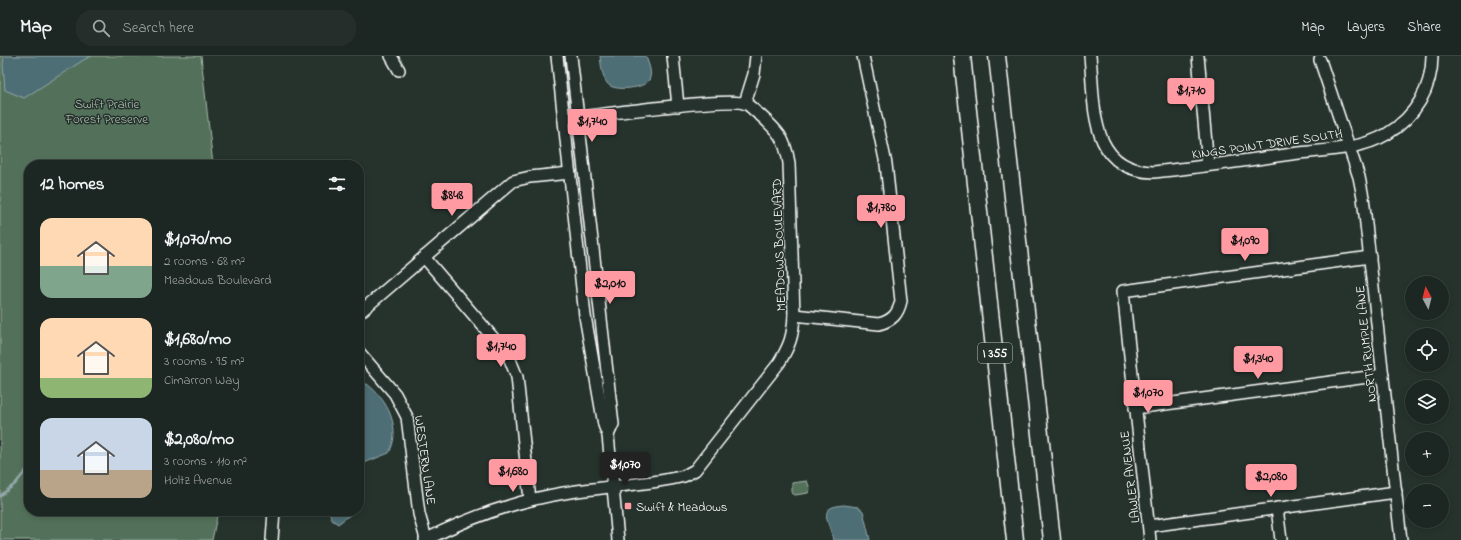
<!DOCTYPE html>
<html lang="en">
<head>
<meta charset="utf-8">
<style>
  :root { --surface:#1c2622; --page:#252e2a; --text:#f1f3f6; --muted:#a0a5a5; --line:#3a4340; --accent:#ff9aa2 }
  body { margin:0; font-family:"Indie Flower",sans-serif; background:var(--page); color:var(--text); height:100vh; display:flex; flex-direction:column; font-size:15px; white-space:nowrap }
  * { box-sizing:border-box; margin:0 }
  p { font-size:13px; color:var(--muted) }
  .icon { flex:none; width:22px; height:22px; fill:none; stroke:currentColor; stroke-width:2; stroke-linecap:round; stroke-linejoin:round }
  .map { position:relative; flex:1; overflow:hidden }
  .sheet { position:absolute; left:24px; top:104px; width:340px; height:356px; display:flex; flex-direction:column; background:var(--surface); border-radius:16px; box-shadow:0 2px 6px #0003,0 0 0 1px var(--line) }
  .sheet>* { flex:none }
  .needle { width:26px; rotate:353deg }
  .fabs { position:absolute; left:1405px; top:220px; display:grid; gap:8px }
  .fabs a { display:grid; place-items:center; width:44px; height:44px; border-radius:50%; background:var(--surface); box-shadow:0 2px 6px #0003,0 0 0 1px var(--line); font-size:20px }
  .price { position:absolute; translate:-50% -34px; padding:0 9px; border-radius:4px; background:var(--accent); color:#111; font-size:13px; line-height:26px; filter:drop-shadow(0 1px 2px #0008) }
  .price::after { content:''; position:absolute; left:50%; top:24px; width:12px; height:9px; margin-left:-6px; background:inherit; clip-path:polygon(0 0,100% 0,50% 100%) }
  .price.selected { background:#222; color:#fff }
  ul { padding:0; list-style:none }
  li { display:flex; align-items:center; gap:12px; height:100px; padding:0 16px }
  li span { display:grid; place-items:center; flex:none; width:112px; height:80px; border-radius:12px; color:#555 }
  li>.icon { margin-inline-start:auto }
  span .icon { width:48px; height:48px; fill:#fffc; stroke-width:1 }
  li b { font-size:17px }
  h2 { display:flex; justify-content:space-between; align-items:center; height:48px; padding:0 16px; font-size:17px }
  header { display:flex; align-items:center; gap:24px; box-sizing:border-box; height:56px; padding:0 20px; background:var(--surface); border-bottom:1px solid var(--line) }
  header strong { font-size:19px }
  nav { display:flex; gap:22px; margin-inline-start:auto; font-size:14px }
  .search { width:280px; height:36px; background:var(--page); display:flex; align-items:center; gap:10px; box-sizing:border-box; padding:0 14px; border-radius:16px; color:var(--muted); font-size:15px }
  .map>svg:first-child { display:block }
  .green { fill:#52715a; stroke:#a8b8ac }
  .water { fill:#4d6e74; stroke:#94a8ac }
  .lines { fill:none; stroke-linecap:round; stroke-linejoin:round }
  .stream { stroke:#94a8ac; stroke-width:2.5 }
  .minor-casing { stroke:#fff; stroke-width:14 }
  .highway-casing { stroke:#fff; stroke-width:19 }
  .minor { stroke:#26332d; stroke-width:11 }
  .highway { stroke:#26332d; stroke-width:16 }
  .poi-dot { fill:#ff9aa2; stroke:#26332d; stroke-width:1.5 }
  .labels { text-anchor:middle; stroke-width:3; stroke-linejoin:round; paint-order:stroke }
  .shield { fill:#26332d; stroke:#bec2c0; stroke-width:1 }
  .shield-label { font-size:12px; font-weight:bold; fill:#fff }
  .park-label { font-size:13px; fill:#b1bfb5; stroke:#26332d }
  .street-label { font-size:13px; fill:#fff; stroke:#26332d }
  .poi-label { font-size:13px; fill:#fff; stroke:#26332d; text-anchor:start }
</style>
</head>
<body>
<header>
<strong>Map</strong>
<div class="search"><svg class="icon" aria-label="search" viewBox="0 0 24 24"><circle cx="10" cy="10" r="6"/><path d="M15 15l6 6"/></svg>Search here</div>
<nav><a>Map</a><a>Layers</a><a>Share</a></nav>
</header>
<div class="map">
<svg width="1461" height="484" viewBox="0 0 1461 484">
  <rect width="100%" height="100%" fill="#26332d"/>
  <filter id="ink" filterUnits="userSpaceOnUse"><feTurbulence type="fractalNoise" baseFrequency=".025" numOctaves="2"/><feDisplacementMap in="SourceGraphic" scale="8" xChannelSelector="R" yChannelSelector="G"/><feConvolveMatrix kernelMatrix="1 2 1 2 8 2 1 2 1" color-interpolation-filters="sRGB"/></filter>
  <g filter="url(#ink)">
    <g class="green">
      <path d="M0 0H201L213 109H29V455H218L212 484H0Z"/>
      <path d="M807 425 810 433 808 437 795 439 792 437V427Z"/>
    </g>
    <g class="water">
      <path d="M4 0H92L85 3 24 42 5 34 3 9Z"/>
      <path d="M600 0H646C648 8 653 16 649 24 644 33 612 36 607 27 602 20 601 8 600 0Z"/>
      <path d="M367 328C388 344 402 373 389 397L359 409V329Z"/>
      <path d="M844 449 858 451 863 455 870 484H833C830 466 815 451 844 449Z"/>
      <path d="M329 455H355L338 468 332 464Z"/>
    </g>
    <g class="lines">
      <path class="stream" d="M0 440 15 428 29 411"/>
      <g class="minor-casing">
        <g id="minor">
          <path d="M391 0 399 14"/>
          <path d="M557 0 585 260 604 369 608 379 618 484"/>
          <path d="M571 0 613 368 608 379"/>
          <path d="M673 0 678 50"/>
          <path d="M1090 0C1095 48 1088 115 1154 116 1202 111 1250 104 1299 97 1327 94 1362 93 1387 78 1415 61 1432 33 1432 0"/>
          <path d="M1198 0 1208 109"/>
          <path d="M1320 4 1359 121 1363 141 1401 484"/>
          <path d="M745 47 754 18 756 0"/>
          <path d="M424 201 501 291 509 301 517 321 530 444"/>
          <path d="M359 257 513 125 530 121 570 117"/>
          <path d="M794 259 879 268C893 264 898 258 901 245L886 108 863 0"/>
          <path d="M359 296 395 338 407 361 419 458 426 483"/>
          <path d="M1135 352 1383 319"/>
          <path d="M1277 452 1281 484"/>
          <path d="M1149 470 1396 436"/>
          <path d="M272 484 274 455"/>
          <path d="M425 484C468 462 516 445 564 437 603 430 645 430 684 420L695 414 779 307C790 289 793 280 794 259L789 107C785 82 778 75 760 59 755 56 751 50 746 48 732 40 590 60 564 63"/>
          <path d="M1150 484 1123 235 1370 201"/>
        </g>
      </g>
      <g class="highway-casing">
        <g id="highway">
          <path d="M962 0 1015 484"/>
          <path d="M997 0 1052 484"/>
        </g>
      </g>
      <use href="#minor" class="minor"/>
      <use href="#highway" class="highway"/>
    </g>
  </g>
  <rect class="poi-dot" x="624" y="446" width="8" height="8" rx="2"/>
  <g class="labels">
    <rect class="shield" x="978" y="287" width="34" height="20" rx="3"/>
    <g class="shield-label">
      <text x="995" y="301">I 355</text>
    </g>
    <g class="park-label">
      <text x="107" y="52">Swift Prairie<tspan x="107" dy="15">Forest Preserve</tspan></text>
    </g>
    <g class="street-label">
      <text transform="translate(1267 87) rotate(-8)" y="5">KINGS POINT DRIVE SOUTH</text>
      <text transform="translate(778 189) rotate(-92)" y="5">MEADOWS BOULEVARD</text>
      <text transform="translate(1365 288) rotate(-96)" y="5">NORTH RUMPLE LANE</text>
      <text transform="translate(426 404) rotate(82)" y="5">WESTERN LANE</text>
      <text transform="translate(1129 421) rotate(-97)" y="5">LAWLER AVENUE</text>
    </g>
    <g class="poi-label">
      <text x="636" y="455">Swift &amp; Meadows</text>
    </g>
  </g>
</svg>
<div class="fabs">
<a><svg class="needle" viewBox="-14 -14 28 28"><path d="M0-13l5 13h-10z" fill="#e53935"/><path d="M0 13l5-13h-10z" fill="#a0a5a5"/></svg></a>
<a><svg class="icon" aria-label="locate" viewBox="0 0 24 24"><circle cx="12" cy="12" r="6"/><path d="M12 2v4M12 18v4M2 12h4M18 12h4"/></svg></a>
<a><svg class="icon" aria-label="layers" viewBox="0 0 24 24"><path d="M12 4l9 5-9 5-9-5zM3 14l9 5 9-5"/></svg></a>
<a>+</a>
<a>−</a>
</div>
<b class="price" style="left:1191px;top:56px">$1,710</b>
<b class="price" style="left:592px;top:87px">$1,740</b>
<b class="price" style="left:452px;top:161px">$848</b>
<b class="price" style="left:881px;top:173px">$1,780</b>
<b class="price" style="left:1245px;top:206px">$1,090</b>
<b class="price" style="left:610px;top:249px">$2,010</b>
<b class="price" style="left:501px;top:312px">$1,740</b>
<b class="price" style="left:1258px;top:324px">$1,340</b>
<b class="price" style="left:1148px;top:358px">$1,070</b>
<b class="price selected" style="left:625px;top:430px">$1,070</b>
<b class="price" style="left:513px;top:437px">$1,680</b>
<b class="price" style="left:1271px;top:442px">$2,080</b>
<section class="sheet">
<h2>12 homes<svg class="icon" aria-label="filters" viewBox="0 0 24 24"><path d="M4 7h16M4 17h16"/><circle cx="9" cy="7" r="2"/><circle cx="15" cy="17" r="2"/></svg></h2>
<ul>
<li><span style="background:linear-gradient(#ffd9b3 60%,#7fa58c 0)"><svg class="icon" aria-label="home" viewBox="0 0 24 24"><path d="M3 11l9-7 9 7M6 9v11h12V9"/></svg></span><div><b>$1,070/mo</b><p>2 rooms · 68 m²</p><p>Meadows Boulevard</p></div></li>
<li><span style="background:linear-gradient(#ffd9b3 75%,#8fb573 0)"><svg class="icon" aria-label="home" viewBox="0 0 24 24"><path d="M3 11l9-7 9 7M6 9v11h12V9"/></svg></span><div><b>$1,680/mo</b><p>3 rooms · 95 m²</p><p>Cimarron Way</p></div></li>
<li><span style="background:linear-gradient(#c9d6e8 65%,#b9a48a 0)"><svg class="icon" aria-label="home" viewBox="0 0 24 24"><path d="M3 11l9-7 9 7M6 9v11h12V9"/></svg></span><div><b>$2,080/mo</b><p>3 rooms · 110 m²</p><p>Holtz Avenue</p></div></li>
</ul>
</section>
</div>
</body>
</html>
